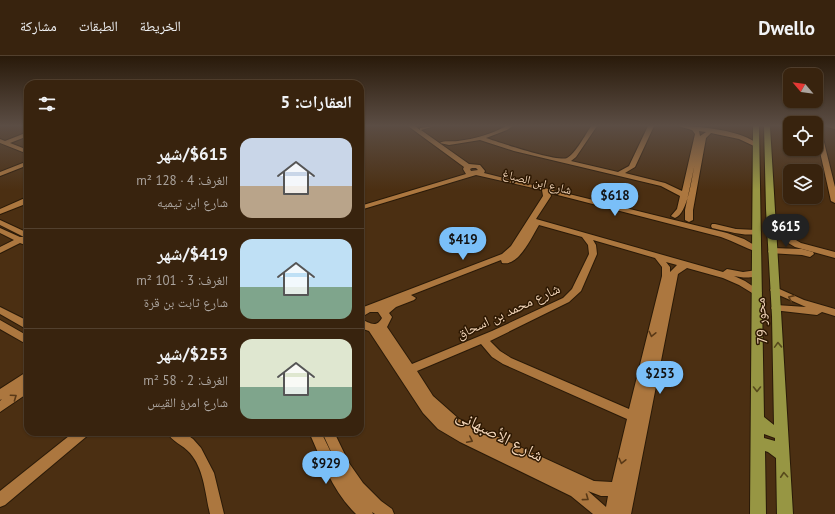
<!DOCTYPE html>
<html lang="ar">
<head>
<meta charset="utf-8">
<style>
  :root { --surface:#38230e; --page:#432f1c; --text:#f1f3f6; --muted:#aba49e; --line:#52402e; --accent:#7abff8 }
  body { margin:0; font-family:"PT Sans","Noto Naskh Arabic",sans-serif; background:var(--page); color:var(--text); direction:rtl; height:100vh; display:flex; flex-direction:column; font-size:15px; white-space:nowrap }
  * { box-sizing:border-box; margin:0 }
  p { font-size:13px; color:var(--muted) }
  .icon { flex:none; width:22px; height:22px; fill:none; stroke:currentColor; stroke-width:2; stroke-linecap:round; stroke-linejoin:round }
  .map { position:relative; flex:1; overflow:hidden; direction:ltr }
  .details { position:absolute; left:24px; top:24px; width:340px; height:356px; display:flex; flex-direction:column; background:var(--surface); border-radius:12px; box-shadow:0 1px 3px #0004,0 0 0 1px var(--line); direction:rtl }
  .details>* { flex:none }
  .needle { width:26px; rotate:299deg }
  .buttons { position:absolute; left:783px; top:12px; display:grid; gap:8px }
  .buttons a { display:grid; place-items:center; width:40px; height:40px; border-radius:8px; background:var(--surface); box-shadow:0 1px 3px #0004,0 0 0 1px var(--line); font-size:20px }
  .price { position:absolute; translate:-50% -34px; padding:0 9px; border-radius:14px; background:var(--accent); color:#111; font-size:13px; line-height:26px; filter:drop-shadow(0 1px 2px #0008) }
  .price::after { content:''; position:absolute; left:50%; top:24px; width:12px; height:9px; margin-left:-6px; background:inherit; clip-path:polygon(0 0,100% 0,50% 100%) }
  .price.active { background:#222; color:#fff }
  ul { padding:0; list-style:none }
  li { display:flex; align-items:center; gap:12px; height:100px; padding:0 12px }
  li+li { border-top:1px solid var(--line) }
  li span { display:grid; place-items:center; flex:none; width:112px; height:80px; border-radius:12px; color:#555 }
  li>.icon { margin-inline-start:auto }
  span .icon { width:48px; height:48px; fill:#fffc; stroke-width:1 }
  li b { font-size:17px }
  h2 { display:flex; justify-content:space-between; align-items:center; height:48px; padding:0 12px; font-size:17px }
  header { display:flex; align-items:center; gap:24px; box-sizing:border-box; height:56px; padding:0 20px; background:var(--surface); border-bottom:1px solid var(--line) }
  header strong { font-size:19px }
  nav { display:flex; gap:22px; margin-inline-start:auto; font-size:14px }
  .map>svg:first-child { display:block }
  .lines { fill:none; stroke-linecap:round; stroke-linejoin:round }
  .minor-casing { stroke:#2a1a08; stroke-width:2 }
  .major-casing { stroke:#2a1a08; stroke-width:2 }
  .minor { fill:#ac773f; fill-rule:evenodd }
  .major { fill:#979643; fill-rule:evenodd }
  .oneway { stroke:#593917 }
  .oneway2 { stroke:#574a1c }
  .labels { text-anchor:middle; stroke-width:3; stroke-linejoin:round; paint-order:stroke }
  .far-street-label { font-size:12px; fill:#f1d4b8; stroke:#2d1802 }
  .street-label { font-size:14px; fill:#f1d4b8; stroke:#2d1802 }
  .near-street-label { font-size:17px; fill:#f1d4b8; stroke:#2d1802 }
</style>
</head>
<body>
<header>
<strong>Dwello</strong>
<nav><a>الخريطة</a><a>الطبقات</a><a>مشاركة</a></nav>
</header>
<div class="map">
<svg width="835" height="458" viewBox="0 0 835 458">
  <rect width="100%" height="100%" fill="#4b2f12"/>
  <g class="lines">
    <g class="minor-casing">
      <g id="minor">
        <path d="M408 70H415L420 74V72L435 70 421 74 469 108 480 109 485 115 484 117 727 177 744 183 761 193 757 196C745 192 733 185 721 181L550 137 551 140 536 163 723 216 727 213 743 216 757 214 761 217C755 223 743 222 734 220L745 225 760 235 762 237 757 240 739 229 723 222 687 212 678 218 631 458H593L571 440 460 386 438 373 423 357 369 275 360 272V263C369 266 376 273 382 262L378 256H370L360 262 361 252 502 198 511 190 543 140 542 134 476 119 360 154V150L466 118 463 113 464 111ZM472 112H476L478 114 471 115 470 113ZM539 169 582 181 588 189 589 198 572 233 563 242 492 275 412 308 387 271 392 261 389 257 396 251 414 244 416 242 411 239 501 204 502 207C519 211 532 180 539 169ZM593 184 655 202 662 211V220L629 353 511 302 500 295 490 285 569 246 581 235 597 198 596 189ZM666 206 677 209 670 216V211ZM481 288 492 301 503 308 627 363 612 426 594 425 459 363 433 340 417 315ZM588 435 601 440H608L606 451Z"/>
        <path d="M506 70H513L507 74 486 82C498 86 558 106 567 102 575 98 586 78 591 70H597L576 101 571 105 618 116 629 110 648 70H654L635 111 625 117 665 127 682 135 695 78 692 74 678 70C699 70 743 74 759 89L754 90 739 83 711 77 706 82 693 154V164L689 166 685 164V154L695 107C692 120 688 158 675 162L671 160 677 153 680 140 661 130 514 95 480 84 449 89 440 87C444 84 452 86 458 85 474 83 492 78 506 70ZM699 75 706 76 700 80Z"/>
        <path d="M816 70H820L835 131V147L831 145 816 78Z"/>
        <path d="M826 70H835V73L827 71Z"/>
        <path d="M28 76V80L10 87 28 94V98L0 87V83L5 85Z"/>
        <path d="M28 105V109L0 120V116Z"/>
        <path d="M25 142H28V147L0 158V153Z"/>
        <path d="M0 164 28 177V182H25L28 185V190L20 187 0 197V191L14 184 0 177V172L20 181H24L0 169Z"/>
        <path d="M712 168H715L736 173 757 174 761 176C752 183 723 174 712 172L711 170Z"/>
        <path d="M768 171H774L801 187 835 196V202L795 191 768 175 767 173Z"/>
        <path d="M772 192 802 193 813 196 814 198 810 201 802 199 769 197 768 195Z"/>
        <path d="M775 231 804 244 835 253V260L822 256 817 259 773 254 771 252 773 250 776 249 806 251 772 236 770 234 772 232Z"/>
        <path d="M0 251 28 265V274L0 258Z"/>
        <path d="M0 264 28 280V289L0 273Z"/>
        <path d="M28 315V325L24 328 28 326V337L0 356V345L2 343 0 344V333Z"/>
        <path d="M74 376H89L87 380 5 449 0 451V435Z"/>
        <path d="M167 376H183L193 383 201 392 214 417 224 458H210C205 437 204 413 190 397 183 389 171 385 167 376Z"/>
        <path d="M309 376H321L340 415 322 376H334L349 407 363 427 381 445 392 453 394 458H375L372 456 373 458H356C333 436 322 405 309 376Z"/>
      </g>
    </g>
    <g class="major-casing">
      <path id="major" d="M753 70H759L764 361 774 369 772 260 766 153 764 70H770L793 458H777L776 402 768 396 765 395 766 458H750ZM764 378 775 382V385L764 382Z"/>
    </g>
    <use href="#minor" class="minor"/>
    <use href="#major" class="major"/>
  </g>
  <defs><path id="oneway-chevron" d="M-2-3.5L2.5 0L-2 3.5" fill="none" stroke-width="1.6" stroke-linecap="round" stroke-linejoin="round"/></defs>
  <g class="oneway">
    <use href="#oneway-chevron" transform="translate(791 242) rotate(-156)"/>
    <use href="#oneway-chevron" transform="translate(652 278) rotate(103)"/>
    <use href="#oneway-chevron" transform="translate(14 341) rotate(-35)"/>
    <use href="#oneway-chevron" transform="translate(470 384) rotate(26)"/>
    <use href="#oneway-chevron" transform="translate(622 405) rotate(103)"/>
    <use href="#oneway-chevron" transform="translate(586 442) rotate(36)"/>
  </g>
  <g class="oneway2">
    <use href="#oneway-chevron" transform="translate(778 289) rotate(-92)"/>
    <use href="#oneway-chevron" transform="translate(757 333) rotate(90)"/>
    <use href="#oneway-chevron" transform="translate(784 419) rotate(-94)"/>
  </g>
  <linearGradient id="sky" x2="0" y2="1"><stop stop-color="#291a0a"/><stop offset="0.52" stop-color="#5b4d44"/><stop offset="1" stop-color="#5b4d44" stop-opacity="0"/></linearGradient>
  <rect width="835" height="134" fill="url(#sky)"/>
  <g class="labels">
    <g class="far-street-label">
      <text transform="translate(537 126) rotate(14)" y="4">شارع ابن الصباغ</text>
    </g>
    <g class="street-label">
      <text transform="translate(508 255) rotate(-25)" y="5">شارع محمد بن اسحاق</text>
      <text transform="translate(761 265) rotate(-93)" y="5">محور 79</text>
    </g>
    <g class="near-street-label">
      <text transform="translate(500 379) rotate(27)" y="6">شارع الأصبهانى</text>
    </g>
  </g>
</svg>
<div class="buttons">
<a><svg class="needle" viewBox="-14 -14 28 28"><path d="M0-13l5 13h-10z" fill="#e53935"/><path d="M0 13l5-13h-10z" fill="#aba49e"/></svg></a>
<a><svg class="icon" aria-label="locate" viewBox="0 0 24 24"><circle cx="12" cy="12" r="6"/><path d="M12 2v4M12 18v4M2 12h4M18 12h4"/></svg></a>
<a><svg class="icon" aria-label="layers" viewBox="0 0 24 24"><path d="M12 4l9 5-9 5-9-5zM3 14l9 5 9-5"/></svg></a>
</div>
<b class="price" style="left:615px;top:161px">$618</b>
<b class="price active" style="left:786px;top:192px">$615</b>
<b class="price" style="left:463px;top:205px">$419</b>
<b class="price" style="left:660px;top:339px">$253</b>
<b class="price" style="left:326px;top:429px">$929</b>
<section class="details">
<h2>العقارات: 5<svg class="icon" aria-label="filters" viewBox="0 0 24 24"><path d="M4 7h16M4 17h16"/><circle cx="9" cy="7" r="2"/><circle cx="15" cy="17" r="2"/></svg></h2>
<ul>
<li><span style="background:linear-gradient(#c9d6e8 60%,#b9a48a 0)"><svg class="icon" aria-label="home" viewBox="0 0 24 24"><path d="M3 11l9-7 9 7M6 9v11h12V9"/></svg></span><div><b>$615/شهر</b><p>الغرف: 4 · 128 m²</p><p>شارع ابن تيميه</p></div></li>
<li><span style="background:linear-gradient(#bfe0f5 60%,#7fa58c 0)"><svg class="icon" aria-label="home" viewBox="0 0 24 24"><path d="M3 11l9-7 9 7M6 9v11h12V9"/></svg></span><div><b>$419/شهر</b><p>الغرف: 3 · 101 m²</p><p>شارع ثابت بن قرة</p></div></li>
<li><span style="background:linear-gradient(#dfe7d0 60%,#7fa58c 0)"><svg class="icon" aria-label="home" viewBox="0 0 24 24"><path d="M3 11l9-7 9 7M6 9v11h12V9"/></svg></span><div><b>$253/شهر</b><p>الغرف: 2 · 58 m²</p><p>شارع امرؤ القيس</p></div></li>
</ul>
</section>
</div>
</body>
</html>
